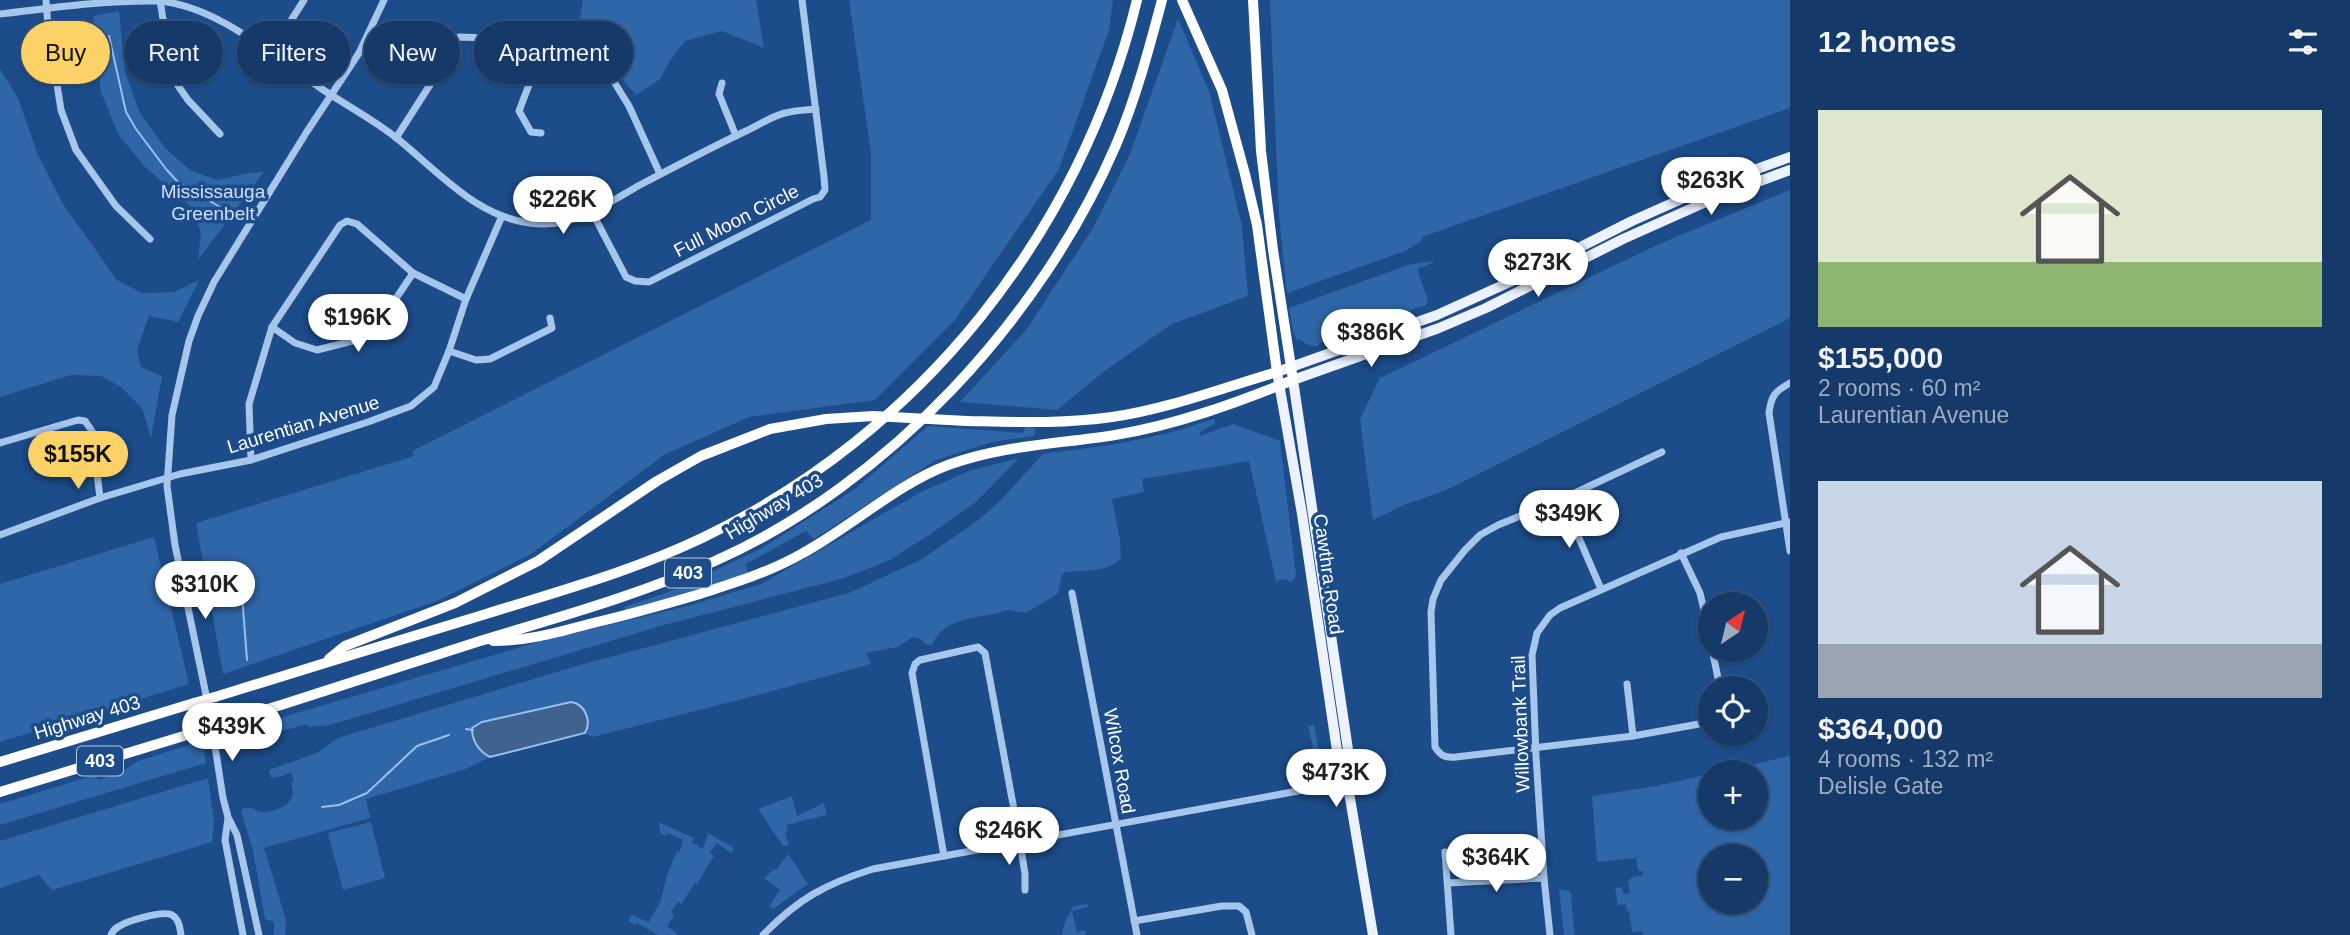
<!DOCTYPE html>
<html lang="en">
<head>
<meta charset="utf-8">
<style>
  :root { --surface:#153968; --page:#1e406e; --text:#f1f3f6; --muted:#9dacc0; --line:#34537c; --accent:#fcd165 }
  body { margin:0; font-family:Helvetica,sans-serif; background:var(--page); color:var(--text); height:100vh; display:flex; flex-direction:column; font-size:26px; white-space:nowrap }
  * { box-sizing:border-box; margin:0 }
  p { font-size:23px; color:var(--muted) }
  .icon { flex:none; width:38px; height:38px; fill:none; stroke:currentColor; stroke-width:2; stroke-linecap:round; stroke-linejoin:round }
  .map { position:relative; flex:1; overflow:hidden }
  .sheet { display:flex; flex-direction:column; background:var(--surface); width:560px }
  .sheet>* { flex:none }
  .guide { position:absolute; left:21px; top:21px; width:665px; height:63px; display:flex; gap:14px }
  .needle { width:46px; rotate:35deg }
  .tools { position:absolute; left:1698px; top:592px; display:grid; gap:14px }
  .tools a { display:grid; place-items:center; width:70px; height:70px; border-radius:50%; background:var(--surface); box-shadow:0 2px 5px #0004,0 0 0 2px var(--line); font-size:35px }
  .price { position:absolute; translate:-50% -60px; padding:0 16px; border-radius:24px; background:#fff; color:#222; font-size:23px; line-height:46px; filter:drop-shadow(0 2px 4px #0008) }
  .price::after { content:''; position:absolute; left:50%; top:42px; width:21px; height:16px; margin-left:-10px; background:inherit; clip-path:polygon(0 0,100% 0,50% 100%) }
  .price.selected { background:var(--accent); color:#111 }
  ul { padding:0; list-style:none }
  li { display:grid; align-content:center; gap:14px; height:371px; padding:0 28px }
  li span { display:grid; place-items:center; height:217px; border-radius:0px; color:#555 }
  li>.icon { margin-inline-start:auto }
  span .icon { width:126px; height:126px; fill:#fffc; stroke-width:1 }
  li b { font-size:30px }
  h2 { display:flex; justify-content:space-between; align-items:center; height:84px; padding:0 28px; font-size:30px }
  .chip { padding:0 24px; border-radius:32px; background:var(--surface); box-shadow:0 2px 5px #0004,0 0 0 2px var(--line); font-size:24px; line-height:63px }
  .chip.selected { background:var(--accent); color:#111 }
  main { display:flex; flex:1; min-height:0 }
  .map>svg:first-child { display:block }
  .green { fill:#2f66a8; fill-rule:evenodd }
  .water { fill:#40628f; stroke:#9ac1ee; stroke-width:2 }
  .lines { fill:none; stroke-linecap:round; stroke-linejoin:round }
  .stream { stroke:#9ac1ee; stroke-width:2 }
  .minor { stroke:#a7c6ec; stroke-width:7 }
  .major { stroke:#ecf3ff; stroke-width:10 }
  .highway { stroke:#fff; stroke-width:10 }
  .highway-bridge { stroke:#fff; stroke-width:10 }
  .labels { text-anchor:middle; stroke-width:7; stroke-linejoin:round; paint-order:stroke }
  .shield { fill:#1c4c8a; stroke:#bbc9dc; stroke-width:2 }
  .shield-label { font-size:18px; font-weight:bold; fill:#fff }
  .park-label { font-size:19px; fill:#cce0f9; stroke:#1c4c8a }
  .street-label { font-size:19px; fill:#fff; stroke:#1c4c8a }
</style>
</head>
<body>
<main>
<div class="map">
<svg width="1790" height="935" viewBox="0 0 1790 935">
  <rect width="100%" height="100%" fill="#1c4c8a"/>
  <g class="green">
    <path d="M583 0H756L764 48 722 31 685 41 670 61 659 80 636 95C617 73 602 52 577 37Z"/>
    <path d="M849 0H1113L1109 30 1059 169 954 321 875 400 749 417 664 455 531 554 437 601 223 674 196 523 414 456 412 451 871 220V153Z"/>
    <path d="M1270 0H1790V108L1422 237 1423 240 1405 251 1287 293 1279 216Z"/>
    <path d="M119 11 125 72 140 113 165 148 191 171 218 180 248 173 264 172 198 260 201 232 190 206 145 167 118 134 101 92 93 16Z"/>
    <path d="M1178 19 1209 91 1242 226 1248 296 1172 324 1106 370 1057 410 960 402 1026 330 1093 228 1130 154Z"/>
    <path d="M0 69 18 98 38 155 63 204 117 280 142 293 174 292 199 280 178 322 149 316 137 350 141 367 162 376 151 438 142 408 121 387 101 376 71 375 0 397Z"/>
    <path d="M1790 190V318L1446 490 1404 505 1373 520 1360 419 1380 378 1659 244Z"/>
    <path d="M1433 261V263L1417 269 1428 300 1426 305C1402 313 1333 331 1317 346L1308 345 1299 339 1297 341 1293 331 1289 308 1408 265Z"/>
    <path d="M1214 419 1216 423 1200 432V436L1233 424 1280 441 1296 575 1294 580 1290 582 1286 579 1276 581 1249 461 1142 479 1144 492 1112 499 1120 540 1121 558C1109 573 1083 570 1065 572L1062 575 1058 593C1054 596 1029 612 1026 612 1021 613 1015 611 1010 610 1004 610 999 613 994 614 972 618 942 620 932 645L925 644 921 639 913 637 897 647 866 653 871 664 754 696 593 737 585 733 588 728 482 722 472 728 485 754 490 757 466 769 366 799 370 818 264 848 286 920 285 935H274V922L265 919 253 850 241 812 243 809C255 805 255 813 265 812 282 810 298 802 291 783L294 781 291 772 282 776 271 778 269 770 317 753 338 738 573 667 849 593 922 559 977 521 1000 501 1043 454 1117 444 1169 433Z"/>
    <path d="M928 426 1022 433 1026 427 1036 428 1034 436 992 442 936 460 814 539 806 531 746 564 748 573 711 586 625 610 624 607 671 591 762 548 855 489Z"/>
    <path d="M1019 458 976 502 929 535 890 560 841 579 664 625 330 725 308 727 307 724 279 732 278 729 231 743 224 741 222 735 541 641 688 606 761 584 921 492 969 471Z"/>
    <path d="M154 537 189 684 0 742V584Z"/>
    <path d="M1314 725 1319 751 1327 770 1320 773 1308 764 1313 747 1308 726Z"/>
    <path d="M202 741 206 763 0 825V804L95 775 98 780 118 774 138 761Z"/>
    <path d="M1790 756V935H1643L1642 931 1632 932 1629 911H1627L1626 904 1618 905 1615 888 1622 887 1623 894 1630 893 1628 882 1631 878 1643 875V871H1638L1636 858 1597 862 1592 796 1656 786 1710 774V817H1755V772H1718ZM1710 856H1755V901H1710Z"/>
    <path d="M208 778 214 821 212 842 52 890 39 875 0 888V841Z"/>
    <path d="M792 796 797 816 824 803 827 815 786 825 788 832 785 833 789 845 783 846 758 809Z"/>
    <path d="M371 822 385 878 343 890 328 833Z"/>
    <path d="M658 822 694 838 692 843 698 845V847L703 849 708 833 734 848 731 853 717 843 710 853 714 856 697 884 695 883 681 904 678 902 671 912 674 915 667 926 679 935H658L637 923 635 925 629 921 631 915 649 922 661 900 667 875 677 851H680L683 840 668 833 667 836 661 834Z"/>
    <path d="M788 854 808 884 773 909 769 906 780 890 764 878 774 869 776 870Z"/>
    <path d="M1559 889 1569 891 1572 894 1571 901 1575 935H1564Z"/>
    <path d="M1087 904 1088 907 1072 911 1077 932 1085 930 1086 935H1062L1065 922 1073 907Z"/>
  </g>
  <path class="water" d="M571 702C585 704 592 721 585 733L490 757C479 751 472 741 472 728L482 722Z"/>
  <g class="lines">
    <g class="stream">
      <path d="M109 36 126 112 136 129 166 169 177 181 223 209"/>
      <path d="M241 582 247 660"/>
      <path d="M466 729 473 730"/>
      <path d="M322 807 339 805 367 793 417 746 449 735"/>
    </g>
    <g class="minor">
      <path d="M46 0 48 27 61 110 76 150 116 206 150 239"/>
      <path d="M160 0 172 77 188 100 220 134"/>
      <path d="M0 14C51 8 106 0 158 1 216 5 273 56 319 87 345 105 375 120 399 140 442 175 481 222 541 224 577 225 609 203 638 186 674 167 710 148 746 131 759 125 772 116 785 113 795 110 806 110 816 109"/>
      <path d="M271 52 304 0"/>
      <path d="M722 83 719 94 736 136"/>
      <path d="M541 133 531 132 519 111 546 40"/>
      <path d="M396 138 435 77 445 47 450 40 459 37 546 40 564 42 582 48 611 77 629 106 660 174"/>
      <path d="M592 212 626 277 635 281 649 282 813 199 820 197 825 190 824 177 802 0"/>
      <path d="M272 327 295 343 317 350 364 338 379 324 413 273"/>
      <path d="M449 351 476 360 490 359 552 328 550 318"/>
      <path d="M1790 383C1775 391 1771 396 1769 413L1790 551"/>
      <path d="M0 443 78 420 85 421 92 431 100 498"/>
      <path d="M1662 452 1562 499 1498 525 1480 535 1465 550 1441 580 1433 599 1431 612 1435 747C1441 756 1445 758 1456 757L1633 736 1710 722"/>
      <path d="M251 460 249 404 272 327 340 225 347 221 357 224 413 273 466 299"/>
      <path d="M1562 499 1601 589"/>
      <path d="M0 535 100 498 180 474 251 460 368 422 411 406 434 387 449 351 466 299 502 216"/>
      <path d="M1681 553 1700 593 1710 636"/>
      <path d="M1072 593 1137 935"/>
      <path d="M1712 649 1720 688"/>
      <path d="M1627 684 1633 736"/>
      <path d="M228 818 225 840 243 935"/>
      <path d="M1445 852 1451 935"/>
      <path d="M944 856 912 673 915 664 920 660 978 647 985 653 1020 842 1025 874V890"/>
      <path d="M1448 883 1544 878"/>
      <path d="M1134 921 1222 906H1239L1246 912 1252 935"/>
      <path d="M111 935C113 931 114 929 118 927 126 921 164 910 172 915 179 919 180 928 181 935"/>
      <path d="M259 935 237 835 228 817 223 798 210 714 175 545 167 486 172 415 189 341 198 316 214 282 306 133 359 53 384 0"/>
      <path d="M763 935C798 899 825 884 873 869L1347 782"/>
      <path d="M1550 935 1544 878 1536 756 1532 655 1537 633 1550 615 1560 608 1721 537 1790 522"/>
    </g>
    <g class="major">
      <path d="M1347 781 1350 763 1293 380 1439 328 1486 308 1623 239 1717 197 1790 170"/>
      <path d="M1373 935 1351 804 1347 782 1339 764 1302 514 1277 372 1437 315 1523 276 1632 221 1713 185 1790 157"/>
    </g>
    <g class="highway">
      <path d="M967 421C1015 422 1064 424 1112 417 1168 409 1222 388 1277 372L1257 225 1245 174 1222 90 1182 0"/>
      <path d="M493 641C530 641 562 631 597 622 632 614 666 604 700 594 736 582 770 572 803 553 851 527 897 484 948 465 1003 445 1059 444 1115 435 1176 425 1236 403 1293 380L1273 250 1261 151 1253 0"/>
      <path d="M329 659 345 646 455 603 538 561 657 481 701 456 770 429 826 419"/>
      <path d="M215 697C305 669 396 641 486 614 559 591 633 571 702 538 920 434 1080 234 1137 0"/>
      <path d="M220 724C307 697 394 669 480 641 559 617 639 595 715 561 888 484 1041 319 1116 145 1136 98 1149 49 1162 0"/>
      <path d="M0 762 194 703"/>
      <path d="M0 792 200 731"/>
    </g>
    <g class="highway-bridge">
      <path d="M826 419 873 416 967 421"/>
      <path d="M194 703 215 697"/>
      <path d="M200 731 220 724"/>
    </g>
  </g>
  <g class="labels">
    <g class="shield">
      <rect x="665" y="558.5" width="46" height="29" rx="5"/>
      <rect x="77" y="746.5" width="46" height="29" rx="5"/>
    </g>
    <g class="shield-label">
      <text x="688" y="579">403</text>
      <text x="100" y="767">403</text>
    </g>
    <g class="park-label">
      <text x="213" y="198">Mississauga<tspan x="213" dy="22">Greenbelt</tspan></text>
    </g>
    <g class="street-label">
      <text transform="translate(736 220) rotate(-27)" y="7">Full Moon Circle</text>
      <text transform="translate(303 424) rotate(-17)" y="7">Laurentian Avenue</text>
      <text transform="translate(774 506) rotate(-31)" y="7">Highway 403</text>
      <text transform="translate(1329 574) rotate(82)" y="7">Cawthra Road</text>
      <text transform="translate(87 717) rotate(-17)" y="7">Highway 403</text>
      <text transform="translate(1520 724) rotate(-92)" y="7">Willowbank Trail</text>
      <text transform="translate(1120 761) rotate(80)" y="7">Wilcox Road</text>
    </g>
  </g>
</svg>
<div class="tools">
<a><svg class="needle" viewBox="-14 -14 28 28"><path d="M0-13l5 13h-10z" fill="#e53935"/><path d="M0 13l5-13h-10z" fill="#9dacc0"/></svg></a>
<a><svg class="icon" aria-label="locate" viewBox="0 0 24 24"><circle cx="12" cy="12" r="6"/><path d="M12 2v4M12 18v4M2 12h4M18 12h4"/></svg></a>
<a>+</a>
<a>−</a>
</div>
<b class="price" style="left:1711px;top:217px">$263K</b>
<b class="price" style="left:563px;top:236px">$226K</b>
<b class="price" style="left:1538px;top:299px">$273K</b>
<b class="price" style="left:358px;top:354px">$196K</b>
<b class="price" style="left:1371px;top:369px">$386K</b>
<b class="price selected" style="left:78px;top:491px">$155K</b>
<b class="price" style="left:1569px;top:550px">$349K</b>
<b class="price" style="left:205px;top:621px">$310K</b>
<b class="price" style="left:232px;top:763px">$439K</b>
<b class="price" style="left:1336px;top:809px">$473K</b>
<b class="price" style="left:1009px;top:867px">$246K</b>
<b class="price" style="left:1496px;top:894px">$364K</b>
<div class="guide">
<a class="chip selected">Buy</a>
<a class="chip">Rent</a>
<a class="chip">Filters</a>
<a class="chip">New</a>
<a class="chip">Apartment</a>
</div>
</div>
<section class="sheet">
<h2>12 homes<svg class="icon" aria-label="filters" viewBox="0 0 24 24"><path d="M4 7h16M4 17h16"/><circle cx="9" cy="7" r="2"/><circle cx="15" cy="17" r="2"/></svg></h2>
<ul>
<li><span style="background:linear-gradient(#dfe7d0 70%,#8fb573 0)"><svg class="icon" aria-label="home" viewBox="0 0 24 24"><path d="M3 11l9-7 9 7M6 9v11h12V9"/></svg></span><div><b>$155,000</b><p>2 rooms · 60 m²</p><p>Laurentian Avenue</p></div></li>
<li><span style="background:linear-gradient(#c9d6e8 75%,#9aa5b1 0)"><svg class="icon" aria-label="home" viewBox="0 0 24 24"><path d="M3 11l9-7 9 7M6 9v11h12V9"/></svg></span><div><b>$364,000</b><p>4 rooms · 132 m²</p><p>Delisle Gate</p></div></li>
</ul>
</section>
</main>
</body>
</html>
